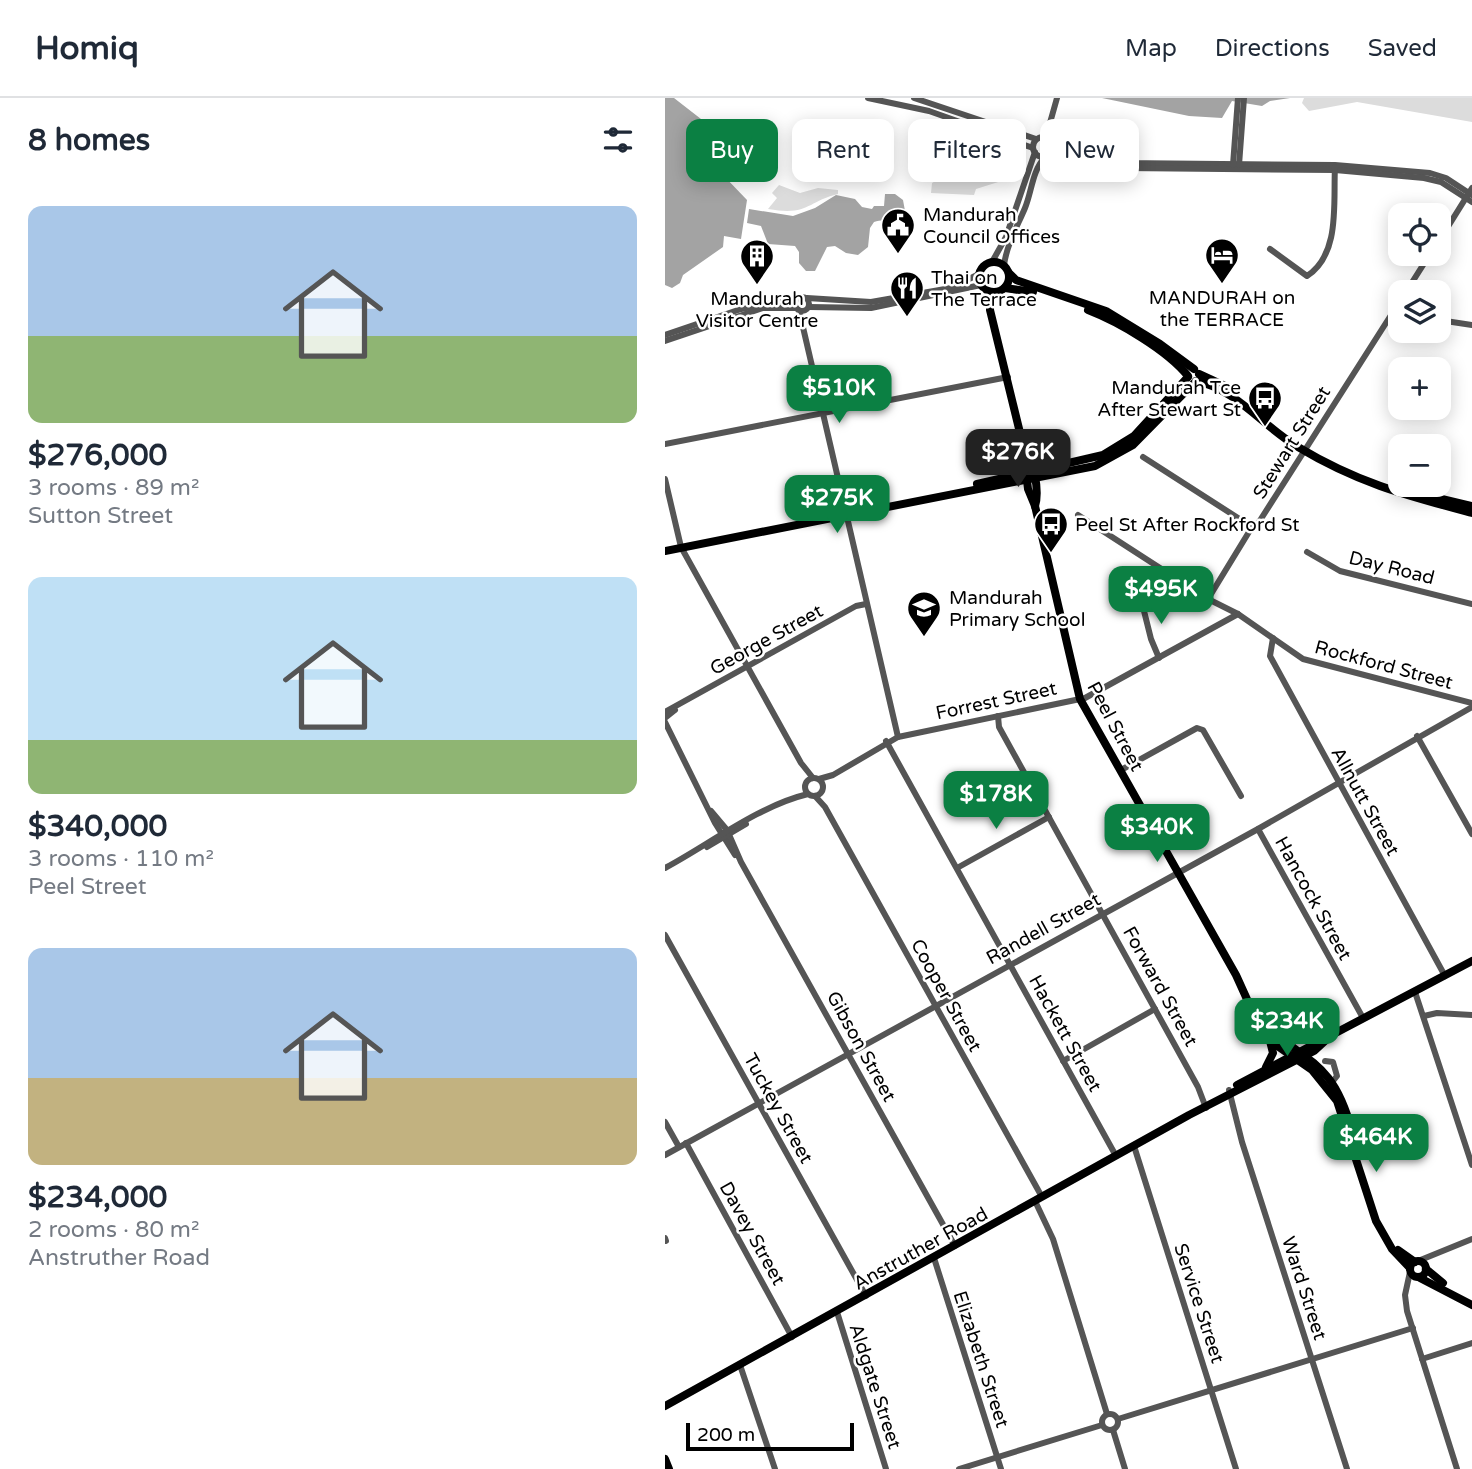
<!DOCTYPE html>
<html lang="en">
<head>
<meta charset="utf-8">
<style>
  :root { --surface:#fff; --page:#f2f2f3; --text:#1f2937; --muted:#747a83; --line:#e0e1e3; --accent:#0b8043 }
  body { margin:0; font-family:"Varela Round",sans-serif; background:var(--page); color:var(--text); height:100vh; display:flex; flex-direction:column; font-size:26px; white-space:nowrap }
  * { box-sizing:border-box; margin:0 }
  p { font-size:23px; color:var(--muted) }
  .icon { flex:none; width:38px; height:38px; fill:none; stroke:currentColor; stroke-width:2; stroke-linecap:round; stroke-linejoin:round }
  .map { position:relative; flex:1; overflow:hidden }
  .drawer { display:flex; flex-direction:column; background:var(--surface); width:665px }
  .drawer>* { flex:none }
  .hud { position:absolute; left:21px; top:21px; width:665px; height:63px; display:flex; gap:14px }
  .controls { position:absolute; left:723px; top:105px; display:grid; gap:14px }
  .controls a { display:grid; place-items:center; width:63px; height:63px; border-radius:14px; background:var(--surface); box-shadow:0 4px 18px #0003; font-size:35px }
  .scale { position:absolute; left:21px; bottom:18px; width:168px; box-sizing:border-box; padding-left:7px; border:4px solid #000; border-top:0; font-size:19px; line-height:24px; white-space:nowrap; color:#000; -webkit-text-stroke:5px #fff; paint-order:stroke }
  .price { position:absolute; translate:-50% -60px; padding:0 16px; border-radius:14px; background:var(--accent); color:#fff; font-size:23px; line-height:46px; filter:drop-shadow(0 2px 4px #0008) }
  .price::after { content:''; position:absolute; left:50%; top:42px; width:21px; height:16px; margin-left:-10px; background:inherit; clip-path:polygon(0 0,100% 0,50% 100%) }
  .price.on { background:#222; color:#fff }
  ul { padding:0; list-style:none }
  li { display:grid; align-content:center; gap:14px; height:371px; padding:0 28px }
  li span { display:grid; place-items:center; height:217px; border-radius:14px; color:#555 }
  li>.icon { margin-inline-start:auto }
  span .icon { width:126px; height:126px; fill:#fffc; stroke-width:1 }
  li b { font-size:30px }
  h2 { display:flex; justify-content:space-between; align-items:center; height:84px; padding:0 28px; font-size:30px }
  .tag { padding:0 24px; border-radius:14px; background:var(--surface); box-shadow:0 4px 18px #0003; font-size:24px; line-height:63px }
  .tag.on { background:var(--accent); color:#fff }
  header { display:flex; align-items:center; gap:42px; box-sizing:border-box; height:98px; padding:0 35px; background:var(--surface); border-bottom:2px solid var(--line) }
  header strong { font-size:33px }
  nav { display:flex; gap:38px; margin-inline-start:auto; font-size:24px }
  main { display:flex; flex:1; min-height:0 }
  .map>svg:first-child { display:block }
  .green { fill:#dcdcdc }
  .water { fill:#a3a3a3 }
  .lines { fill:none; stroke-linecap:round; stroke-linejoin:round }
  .minor { stroke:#555; stroke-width:6 }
  .major { stroke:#000; stroke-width:8 }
  .labels { text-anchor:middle; stroke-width:5; stroke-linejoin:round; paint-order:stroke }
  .poi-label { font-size:19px; fill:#000; stroke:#fff; text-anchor:start }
  .street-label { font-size:19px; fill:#000; stroke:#fff }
</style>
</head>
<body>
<header>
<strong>Homiq</strong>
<nav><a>Map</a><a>Directions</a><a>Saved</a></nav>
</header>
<main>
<section class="drawer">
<h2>8 homes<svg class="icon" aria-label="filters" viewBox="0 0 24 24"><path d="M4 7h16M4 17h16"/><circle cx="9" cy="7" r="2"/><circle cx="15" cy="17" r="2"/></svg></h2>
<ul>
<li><span style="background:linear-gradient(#a9c7e8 60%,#8fb573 0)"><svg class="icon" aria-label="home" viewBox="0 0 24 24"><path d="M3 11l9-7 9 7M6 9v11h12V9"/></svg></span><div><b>$276,000</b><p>3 rooms · 89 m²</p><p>Sutton Street</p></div></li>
<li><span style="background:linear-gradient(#bfe0f5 75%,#8fb573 0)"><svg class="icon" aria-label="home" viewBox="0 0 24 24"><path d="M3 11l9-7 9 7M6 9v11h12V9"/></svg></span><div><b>$340,000</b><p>3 rooms · 110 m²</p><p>Peel Street</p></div></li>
<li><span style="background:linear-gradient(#a9c7e8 60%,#c2b280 0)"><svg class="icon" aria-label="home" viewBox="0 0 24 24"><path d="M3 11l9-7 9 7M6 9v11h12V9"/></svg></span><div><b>$234,000</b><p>2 rooms · 80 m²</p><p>Anstruther Road</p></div></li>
</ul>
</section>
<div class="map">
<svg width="807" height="1371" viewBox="0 0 807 1371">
  <rect width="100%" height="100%" fill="#fff"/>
  <g class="green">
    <path d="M639 0H807V24L692 4 644 13 637 5Z"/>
    <path d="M331 42 355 50 346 80 311 91 309 97 266 95 267 85 281 77 325 64 326 59 337 55 327 43Z"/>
    <path d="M114 87 135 95 153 90 173 92V96C141 104 144 118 103 111L112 100 107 95Z"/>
  </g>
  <g class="water">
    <path d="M0 0H9L36 21 65 65 57 76 82 102 76 141 59 138 58 149 18 177 15 185 7 190 0 187Z"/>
    <path d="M437 0H625L605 3 597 8 567 3 557 20 524 18Z"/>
    <path d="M220 96H230L238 102 240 113C232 129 222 119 209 124L205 130 203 149 193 157 181 155 170 148 162 149 150 173H141L134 165V154L130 148 103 146 96 128 82 125 84 111 128 118 150 110 171 97 190 101 197 109 207 111 209 108H219Z"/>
  </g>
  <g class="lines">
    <g class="minor">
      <path d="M203 0 264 13 368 50"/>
      <path d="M249 0 371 41"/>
      <circle cx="378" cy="49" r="10"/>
      <path d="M381 39 392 0"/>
      <path d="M388 46 456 65 670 67 765 75 781 80 807 97"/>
      <path d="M386 55 459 70 670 72 759 80 776 84 807 104"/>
      <path d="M568 67 573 0"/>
      <path d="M574 67 579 0"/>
      <path d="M774 143 807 90"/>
      <path d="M605 151 642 178C676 156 668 103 670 69"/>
      <path d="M327 164 341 139 370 54"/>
      <path d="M339 167C342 146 352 129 360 110 367 93 367 73 380 59"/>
      <path d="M741 194 765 156"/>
      <circle cx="137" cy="206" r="7"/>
      <path d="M142 200 206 204 286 190 314 176"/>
      <path d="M144 209 206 210 316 187"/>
      <path d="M134 212 233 639"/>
      <path d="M774 222 807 227"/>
      <path d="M0 237 76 211 133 200"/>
      <path d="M0 243 98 210H132"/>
      <path d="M0 346 343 279"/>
      <path d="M478 359 587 429"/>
      <path d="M0 381 16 449 136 665 148 680"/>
      <path d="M413 417 543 501 573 516 638 561 807 605"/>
      <path d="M642 454 675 473 807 506"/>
      <path d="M543 501 587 429 594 424 735 203"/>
      <path d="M477 505 486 541 494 560"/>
      <path d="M608 540 605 558 780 878"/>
      <path d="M0 614 191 508 201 506"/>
      <path d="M333 618 334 629 533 989 541 1010"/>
      <path d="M0 620 10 612"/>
      <path d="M0 624 50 725 70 757"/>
      <path d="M752 638 807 736"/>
      <path d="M221 643 451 1058"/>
      <path d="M456 672 532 630 538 632 576 698"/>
      <circle cx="149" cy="689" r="9"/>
      <path d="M154 681 168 677 233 639 420 600 573 516"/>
      <path d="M150 698 160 709 377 1099"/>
      <path d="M46 713 62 732 76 764 290 1148"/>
      <path d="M593 731 698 920"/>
      <path d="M42 749 81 726"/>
      <path d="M0 770C45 746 93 708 143 696"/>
      <path d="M292 770 384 719"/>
      <path d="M0 837 201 1198"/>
      <path d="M750 894 807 1067"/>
      <path d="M759 918 772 915 807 917"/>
      <path d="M398 963 490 911"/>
      <path d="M660 963 668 964 672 978 668 983"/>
      <path d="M564 992 577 1044 682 1371"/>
      <path d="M0 1024 14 1049"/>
      <path d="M21 1045 127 1239"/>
      <path d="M469 1048 571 1371"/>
      <path d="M0 1057 593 731 807 609"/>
      <path d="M370 1103 388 1141 442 1316"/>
      <path d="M0 1140 1 1143"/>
      <path d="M269 1160 336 1371"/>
      <path d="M753 1163 807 1141"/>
      <path d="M745 1174 740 1197 742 1213 792 1371"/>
      <path d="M172 1214 221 1371"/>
      <path d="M757 1261 807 1245"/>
      <path d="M75 1267 110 1371"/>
      <circle cx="445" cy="1324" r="8"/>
      <path d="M453 1321 748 1230"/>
      <path d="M448 1332 460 1371"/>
      <path d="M294 1371 437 1327"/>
    </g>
    <g class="major">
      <circle cx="329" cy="179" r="15"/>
      <path d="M344 175 351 182 441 213 495 246 529 271"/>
      <path d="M340 190 368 194"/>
      <path d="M325 194V212L358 347C368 360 375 392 370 408"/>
      <path d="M423 212C454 224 502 252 523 278"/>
      <path d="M534 276 560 288"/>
      <path d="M531 283C572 291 598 329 633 349 693 385 740 397 807 415"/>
      <path d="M358 347 363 391 370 408 415 601 571 877 595 930 605 943 647 972 672 1003 711 1123 727 1151 745 1170"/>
      <path d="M312 386 438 357 469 338 523 279"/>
      <path d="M739 392 807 408"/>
      <path d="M0 453 430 368 468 347 530 284"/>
      <path d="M593 921C642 967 667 960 687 1033"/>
      <path d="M601 969 608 955 605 943"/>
      <path d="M572 987 807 863"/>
      <path d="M733 1152 750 1164"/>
      <circle cx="753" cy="1171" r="8"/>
      <path d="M761 1171 778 1185"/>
      <path d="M755 1180 807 1207"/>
      <path d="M0 1308 524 1017 649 953 662 941"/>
      <path d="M0 1361 4 1371"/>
    </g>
  </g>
  <defs>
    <g id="civic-pin" transform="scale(1.75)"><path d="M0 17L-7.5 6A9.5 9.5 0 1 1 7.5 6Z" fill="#000" stroke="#fff"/><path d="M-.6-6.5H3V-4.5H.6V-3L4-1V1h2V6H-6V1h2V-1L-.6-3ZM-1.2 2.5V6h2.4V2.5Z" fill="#fff"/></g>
    <g id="hotel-pin" transform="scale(1.75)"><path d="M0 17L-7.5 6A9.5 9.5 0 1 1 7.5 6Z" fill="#000" stroke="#fff"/><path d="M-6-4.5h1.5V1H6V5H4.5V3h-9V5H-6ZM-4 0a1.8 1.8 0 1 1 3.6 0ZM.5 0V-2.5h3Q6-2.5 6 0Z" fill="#fff"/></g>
    <g id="building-pin" transform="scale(1.75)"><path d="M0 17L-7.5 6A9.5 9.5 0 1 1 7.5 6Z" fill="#000" stroke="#fff"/><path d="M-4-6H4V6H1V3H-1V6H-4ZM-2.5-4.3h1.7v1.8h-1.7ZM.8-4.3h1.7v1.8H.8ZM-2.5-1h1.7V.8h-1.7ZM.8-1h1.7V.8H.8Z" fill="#fff"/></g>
    <g id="restaurant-pin" transform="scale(1.75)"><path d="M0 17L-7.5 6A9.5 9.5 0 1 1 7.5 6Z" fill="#000" stroke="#fff"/><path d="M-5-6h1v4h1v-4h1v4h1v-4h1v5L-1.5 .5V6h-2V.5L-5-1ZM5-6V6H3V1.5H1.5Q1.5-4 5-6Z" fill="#fff"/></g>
    <g id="bus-pin" transform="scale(1.75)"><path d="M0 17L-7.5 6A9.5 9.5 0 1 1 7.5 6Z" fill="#000" stroke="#fff"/><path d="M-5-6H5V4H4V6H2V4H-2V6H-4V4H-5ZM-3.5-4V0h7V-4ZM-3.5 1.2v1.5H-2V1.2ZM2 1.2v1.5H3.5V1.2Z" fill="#fff"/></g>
    <g id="school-pin" transform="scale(1.75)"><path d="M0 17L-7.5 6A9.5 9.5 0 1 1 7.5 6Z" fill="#000" stroke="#fff"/><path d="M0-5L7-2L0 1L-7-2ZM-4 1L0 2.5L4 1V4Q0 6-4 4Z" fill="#fff"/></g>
  </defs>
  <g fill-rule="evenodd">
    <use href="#civic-pin" x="233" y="127"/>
    <use href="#hotel-pin" x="557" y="157"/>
    <use href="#building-pin" x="92" y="158"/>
    <use href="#restaurant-pin" x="242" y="190"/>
    <use href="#bus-pin" x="600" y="300"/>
    <use href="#bus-pin" x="386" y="426"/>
    <use href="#school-pin" x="259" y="510"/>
  </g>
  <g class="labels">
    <g class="poi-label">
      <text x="258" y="123">Mandurah<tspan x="258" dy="22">Council Offices</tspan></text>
      <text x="266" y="186">Thai on<tspan x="266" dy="22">The Terrace</tspan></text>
      <text x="557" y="206" text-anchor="middle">MANDURAH on<tspan x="557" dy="22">the TERRACE</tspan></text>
      <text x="92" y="207" text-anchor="middle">Mandurah<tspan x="92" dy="22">Visitor Centre</tspan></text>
      <text x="576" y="296" text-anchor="end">Mandurah Tce<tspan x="576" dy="22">After Stewart St</tspan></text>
      <text x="410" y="433">Peel St After Rockford St</text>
      <text x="284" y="506">Mandurah<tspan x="284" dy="22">Primary School</tspan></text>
    </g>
    <g class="street-label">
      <text transform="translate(626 344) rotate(-58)" y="7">Stewart Street</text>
      <text transform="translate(727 469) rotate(14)" y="7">Day Road</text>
      <text transform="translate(101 541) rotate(-29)" y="7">George Street</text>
      <text transform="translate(719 566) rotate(15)" y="7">Rockford Street</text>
      <text transform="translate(331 602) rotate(-12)" y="7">Forrest Street</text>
      <text transform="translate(451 628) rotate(62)" y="7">Peel Street</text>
      <text transform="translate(701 703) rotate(61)" y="7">Allnutt Street</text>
      <text transform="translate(649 800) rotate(61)" y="7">Hancock Street</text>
      <text transform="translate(378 830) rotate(-29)" y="7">Randell Street</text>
      <text transform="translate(496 888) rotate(61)" y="7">Forward Street</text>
      <text transform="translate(282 897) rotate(61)" y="7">Cooper Street</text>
      <text transform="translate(401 935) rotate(61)" y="7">Hackett Street</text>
      <text transform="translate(197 948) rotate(61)" y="7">Gibson Street</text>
      <text transform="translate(114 1010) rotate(61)" y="7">Tuckey Street</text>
      <text transform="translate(88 1135) rotate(61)" y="7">Davey Street</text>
      <text transform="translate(255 1150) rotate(-29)" y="7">Anstruther Road</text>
      <text transform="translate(640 1190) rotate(72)" y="7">Ward Street</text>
      <text transform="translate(535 1205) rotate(72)" y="7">Service Street</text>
      <text transform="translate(317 1261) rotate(72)" y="7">Elizabeth Street</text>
      <text transform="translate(211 1288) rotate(72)" y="7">Aldgate Street</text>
    </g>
  </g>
</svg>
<div class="controls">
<a><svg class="icon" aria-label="locate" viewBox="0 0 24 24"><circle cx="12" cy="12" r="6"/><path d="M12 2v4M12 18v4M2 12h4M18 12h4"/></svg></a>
<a><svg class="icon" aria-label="layers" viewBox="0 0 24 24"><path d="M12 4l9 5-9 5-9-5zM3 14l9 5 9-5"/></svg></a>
<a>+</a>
<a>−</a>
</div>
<div class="scale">200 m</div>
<b class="price" style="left:174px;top:327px">$510K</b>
<b class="price on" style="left:353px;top:391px">$276K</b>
<b class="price" style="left:172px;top:437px">$275K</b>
<b class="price" style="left:496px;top:528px">$495K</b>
<b class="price" style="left:331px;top:733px">$178K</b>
<b class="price" style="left:492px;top:766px">$340K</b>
<b class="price" style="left:622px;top:960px">$234K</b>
<b class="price" style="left:711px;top:1076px">$464K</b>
<div class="hud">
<a class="tag on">Buy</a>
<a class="tag">Rent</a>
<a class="tag">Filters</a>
<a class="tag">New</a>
</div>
</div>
</main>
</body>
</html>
